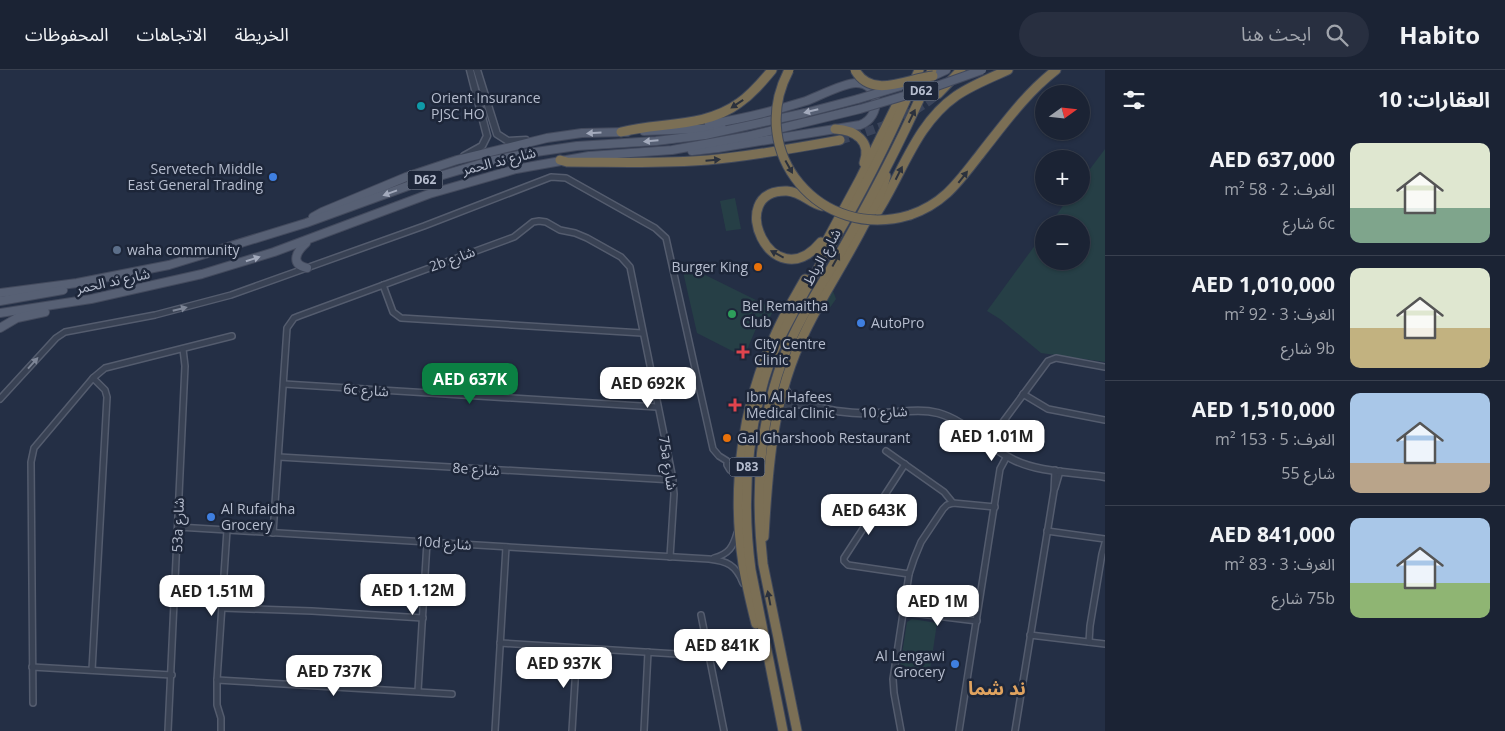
<!DOCTYPE html>
<html lang="ar">
<head>
<meta charset="utf-8">
<style>
  :root { --surface:#1b2334; --page:#282f40; --text:#f1f3f6; --muted:#a0a4ac; --line:#39404f; --accent:#0b8043 }
  body { margin:0; font-family:"Open Sans","Noto Sans Arabic",sans-serif; background:var(--page); color:var(--text); direction:rtl; height:100vh; display:flex; flex-direction:column; font-size:19px; white-space:nowrap }
  * { box-sizing:border-box; margin:0 }
  p { font-size:16px; color:var(--muted) }
  .icon { flex:none; width:28px; height:28px; fill:none; stroke:currentColor; stroke-width:2; stroke-linecap:round; stroke-linejoin:round }
  .map { position:relative; flex:1; overflow:hidden; direction:ltr }
  .panel { display:flex; flex-direction:column; background:var(--surface); width:400px }
  .panel>* { flex:none }
  .needle { width:32px; rotate:75deg }
  .tools { position:absolute; left:1035px; top:15px; display:grid; gap:10px }
  .tools a { display:grid; place-items:center; width:55px; height:55px; border-radius:50%; background:var(--surface); box-shadow:0 1px 4px #0004,0 0 0 1px var(--line); font-size:25px }
  .price { position:absolute; translate:-50% -42px; padding:0 11px; border-radius:10px; background:#fff; color:#222; font-size:16px; line-height:32px; filter:drop-shadow(0 1px 2px #0008) }
  .price::after { content:''; position:absolute; left:50%; top:30px; width:15px; height:11px; margin-left:-8px; background:inherit; clip-path:polygon(0 0,100% 0,50% 100%) }
  .price.current { background:var(--accent); color:#fff }
  ul { padding:0; list-style:none }
  li { display:flex; align-items:center; gap:15px; height:125px; padding:0 15px }
  li+li { border-top:1px solid var(--line) }
  li span { display:grid; place-items:center; flex:none; width:140px; height:100px; border-radius:10px; color:#555 }
  li>.icon { margin-inline-start:auto }
  span .icon { width:60px; height:60px; fill:#fffc; stroke-width:1 }
  li b { font-size:21px }
  h2 { display:flex; justify-content:space-between; align-items:center; height:60px; padding:0 15px; font-size:21px }
  header { display:flex; align-items:center; gap:30px; box-sizing:border-box; height:70px; padding:0 25px; background:var(--surface); border-bottom:1px solid var(--line) }
  header strong { font-size:24px }
  nav { display:flex; gap:28px; margin-inline-start:auto; font-size:18px }
  .search { width:350px; height:45px; background:var(--page); display:flex; align-items:center; gap:12px; box-sizing:border-box; padding:0 18px; border-radius:28px; color:var(--muted); font-size:19px }
  main { display:flex; flex:1; min-height:0 }
  .map>svg:first-child { display:block }
  .green { fill:#263f46 }
  .lines { fill:none; stroke-linecap:round; stroke-linejoin:round }
  .motorway-tunnel { stroke:#3a445a; stroke-width:9; stroke-dasharray:9 4.5; stroke-linecap:butt }
  .minor-casing { stroke:#545c6e; stroke-width:8 }
  .tertiary-casing { stroke:#545c6e; stroke-width:9 }
  .primary-casing { stroke:#434a5d; stroke-width:10 }
  .motorway-casing { stroke:#41495b; stroke-width:11 }
  .minor { stroke:#394254; stroke-width:5 }
  .tertiary { stroke:#394254; stroke-width:6 }
  .primary { stroke:#576074; stroke-width:8 }
  .motorway { stroke:#7b6f55; stroke-width:9 }
  .primary-bridge-casing { stroke:#434a5d; stroke-width:10; stroke-linecap:butt }
  .motorway-bridge-casing { stroke:#41495b; stroke-width:11; stroke-linecap:butt }
  .primary-bridge { stroke:#576074; stroke-width:8 }
  .motorway-bridge { stroke:#7b6f55; stroke-width:9 }
  .oneway { fill:#2b313d }
  .oneway2 { fill:#a3aabc }
  .oneway3 { fill:#7e8697 }
  .culture-dot { fill:#0f9aa8; stroke:#1d2639; stroke-width:2 }
  .shop-dot { fill:#3f7fe0; stroke:#1d2639; stroke-width:2 }
  .service-dot { fill:#5c6f8a; stroke:#1d2639; stroke-width:2 }
  .food-dot { fill:#e8710a; stroke:#1d2639; stroke-width:2 }
  .leisure-dot { fill:#2e9e5b; stroke:#1d2639; stroke-width:2 }
  .health-dot { fill:#e0444e; stroke:#1d2639; stroke-width:2 }
  .labels { text-anchor:middle; stroke-width:5; stroke-linejoin:round; paint-order:stroke }
  .shield { fill:#1d2639; stroke:#8890a1; stroke-width:1 }
  .shield-label { font-size:12px; font-weight:bold; fill:#b6bdce }
  .poi-label { font-size:14px; fill:#b6bdce; stroke:#1d2639; text-anchor:start }
  .street-label { font-size:14px; fill:#b6bdce; stroke:#1d2639 }
  .district-label { font-size:19px; font-weight:bold; fill:#e0a35f; stroke:#1d2639 }
</style>
</head>
<body>
<header>
<strong>Habito</strong>
<div class="search"><svg class="icon" aria-label="search" viewBox="0 0 24 24"><circle cx="10" cy="10" r="6"/><path d="M15 15l6 6"/></svg>ابحث هنا</div>
<nav><a>الخريطة</a><a>الاتجاهات</a><a>المحفوظات</a></nav>
</header>
<main>
<section class="panel">
<h2>العقارات: 10<svg class="icon" aria-label="filters" viewBox="0 0 24 24"><path d="M4 7h16M4 17h16"/><circle cx="9" cy="7" r="2"/><circle cx="15" cy="17" r="2"/></svg></h2>
<ul>
<li><span style="background:linear-gradient(#dfe7d0 65%,#7fa58c 0)"><svg class="icon" aria-label="home" viewBox="0 0 24 24"><path d="M3 11l9-7 9 7M6 9v11h12V9"/></svg></span><div><b>AED 637,000</b><p>الغرف: 2 · 58 m²</p><p>6c شارع</p></div></li>
<li><span style="background:linear-gradient(#dfe7d0 60%,#c2b280 0)"><svg class="icon" aria-label="home" viewBox="0 0 24 24"><path d="M3 11l9-7 9 7M6 9v11h12V9"/></svg></span><div><b>AED 1,010,000</b><p>الغرف: 3 · 92 m²</p><p>9b شارع</p></div></li>
<li><span style="background:linear-gradient(#a9c7e8 70%,#b9a48a 0)"><svg class="icon" aria-label="home" viewBox="0 0 24 24"><path d="M3 11l9-7 9 7M6 9v11h12V9"/></svg></span><div><b>AED 1,510,000</b><p>الغرف: 5 · 153 m²</p><p>شارع 55</p></div></li>
<li><span style="background:linear-gradient(#a9c7e8 65%,#8fb573 0)"><svg class="icon" aria-label="home" viewBox="0 0 24 24"><path d="M3 11l9-7 9 7M6 9v11h12V9"/></svg></span><div><b>AED 841,000</b><p>الغرف: 3 · 83 m²</p><p>75b شارع</p></div></li>
</ul>
</section>
<div class="map">
<svg width="1105" height="661" viewBox="0 0 1105 661">
  <rect width="100%" height="100%" fill="#242f45"/>
  <g class="green">
    <path d="M1105 79V292L1041 283 1000 249 987 241 1044 163V191H1081V154H1050L1070 126H1081V111Z"/>
    <path d="M735 128 741 159 726 161 720 131Z"/>
    <path d="M681 193 774 239 767 253 760 249 744 287 697 263Z"/>
    <path d="M833 221 836 229 829 239 821 240Z"/>
    <path d="M912 549 937 553 929 607 899 603 907 552Z"/>
  </g>
  <g class="lines">
    <path class="motorway-tunnel" d="M840 70C878 59 907 49 938 24"/>
    <g class="minor-casing">
      <g id="minor">
        <path d="M383 215 393 242 401 248 642 263"/>
        <path d="M284 314 657 337"/>
        <path d="M1023 324 1048 339 1105 350"/>
        <path d="M0 329 56 268 65 262 155 245 231 225 424 156 551 107 566 108 573 112 655 158 666 168 713 379 719 386 727 391V395L730 400 735 399 740 396"/>
        <path d="M985 371 996 359"/>
        <path d="M990 374 1000 356 1048 291 1056 288 1105 297"/>
        <path d="M886 381 944 422 953 433"/>
        <path d="M279 387 673 410"/>
        <path d="M905 394 844 488V491L848 495 909 504"/>
        <path d="M1055 418 1060 401"/>
        <path d="M178 457 709 489C727 491 736 495 743 513"/>
        <path d="M1047 461 1105 469"/>
        <path d="M273 463 287 258 294 248 299 246 514 167 533 152 539 151 546 152 560 160 575 163 587 168 621 187 630 197 672 404 674 424 670 487"/>
        <path d="M714 488C729 484 733 477 737 463"/>
        <path d="M222 538 312 541 423 548"/>
        <path d="M904 542 977 551"/>
        <path d="M701 545 724 661"/>
        <path d="M1030 565 1105 574"/>
        <path d="M1089 572 1090 556 1102 484 1105 473"/>
        <path d="M500 573 709 586"/>
        <path d="M32 597 172 605"/>
        <path d="M92 600 107 327 105 320 93 308"/>
        <path d="M217 610 452 624"/>
        <path d="M418 621 427 472"/>
        <path d="M33 633 31 392 34 378 93 308 105 298 232 266"/>
        <path d="M168 661 185 296 183 279"/>
        <path d="M221 661V648L217 635V610L227 460"/>
        <path d="M495 661 506 477"/>
        <path d="M572 661 577 578"/>
        <path d="M644 661 648 582"/>
        <path d="M901 661 894 623 893 609 909 504 914 489 921 472 943 439 947 435 953 433 995 437"/>
        <path d="M959 661 1000 399 1007 386"/>
        <path d="M1015 661 1054 421 1055 400"/>
      </g>
    </g>
    <g class="tertiary-casing">
      <g id="tertiary">
        <path d="M477 0 497 64 508 71 526 70"/>
        <path d="M464 86 482 76 487 66 470 0"/>
        <path d="M784 317 791 328 797 334"/>
        <path d="M778 341C791 327 819 339 836 341 850 343 864 344 878 343 898 343 918 338 938 343 967 351 986 376 1012 389 1039 403 1075 402 1105 407"/>
      </g>
    </g>
    <g class="primary-casing">
      <g id="primary">
        <path d="M933 6 946 0"/>
        <path d="M644 61 722 58"/>
        <path d="M692 81 718 78 860 55C882 47 881 13 856 13 844 13 819 26 806 31 774 41 742 49 709 54"/>
        <path d="M313 147 322 142 406 107 457 90 547 68 582 63 627 62"/>
        <path d="M306 173C296 182 290 194 307 198"/>
        <path d="M0 223 77 213 169 195 306 153 416 113 490 91 529 83 577 76 656 71 705 65 805 43 858 29"/>
        <path d="M0 231 63 220"/>
        <path d="M0 243 91 229 202 204 274 182 429 124 516 99 589 86 672 80 749 66 860 39"/>
        <path d="M0 258 17 248 45 242"/>
      </g>
    </g>
    <g class="motorway-casing">
      <g id="motorway">
        <path d="M938 24 961 0"/>
        <path d="M835 59C855 60 872 71 864 93"/>
        <path d="M621 62C660 52 705 58 739 33 752 24 762 12 772 0"/>
        <path d="M560 90 567 92C614 92 662 94 708 90 753 86 796 78 840 70"/>
        <path d="M878 141C903 102 916 54 956 26 972 15 990 8 1008 0"/>
        <path d="M910 145C945 133 959 111 981 83 1004 54 1026 23 1056 0"/>
        <path d="M821 172C772 231 723 119 787 121 802 122 809 133 822 136"/>
        <path d="M819 185 860 109 899 30"/>
        <path d="M764 467C768 395 773 325 806 260 823 225 845 192 863 157 872 140 882 125 886 106"/>
        <path d="M756 554C751 534 746 514 743 494 731 417 742 334 776 263 784 244 795 227 805 209"/>
        <path d="M783 661 751 500C741 426 747 354 773 283 780 267 789 251 797 236 812 208 828 181 844 153 872 104 897 52 919 0"/>
        <path d="M797 661 763 494C755 426 759 354 783 289 798 249 823 213 844 176 876 119 907 61 932 0"/>
      </g>
    </g>
    <use href="#minor" class="minor"/>
    <use href="#tertiary" class="tertiary"/>
    <use href="#primary" class="primary"/>
    <use href="#motorway" class="motorway"/>
    <g class="primary-bridge-casing">
      <g id="primary-bridge">
        <path d="M858 29 901 16"/>
        <path d="M860 39 934 17 982 0"/>
      </g>
    </g>
    <g class="motorway-bridge-casing">
      <g id="motorway-bridge">
        <path d="M789 0C745 83 821 172 910 145"/>
        <path d="M855 0C872 30 908 8 933 6"/>
      </g>
    </g>
    <use href="#primary-bridge" class="primary-bridge"/>
    <use href="#motorway-bridge" class="motorway-bridge"/>
  </g>
  <defs><path id="oneway-solid" d="M-6-.8H1V-3.2L6.5 0L1 3.2V.8H-6Z" transform="scale(1.25)"/></defs>
  <g class="oneway">
    <use href="#oneway-solid" transform="translate(737 34) rotate(146)"/>
    <use href="#oneway-solid" transform="translate(912 46) rotate(-64)"/>
    <use href="#oneway-solid" transform="translate(713 90) rotate(-5)"/>
    <use href="#oneway-solid" transform="translate(789 97) rotate(61)"/>
    <use href="#oneway-solid" transform="translate(899 103) rotate(-63)"/>
    <use href="#oneway-solid" transform="translate(963 107) rotate(-52)"/>
    <use href="#oneway-solid" transform="translate(777 184) rotate(-152)"/>
    <use href="#oneway-solid" transform="translate(836 190) rotate(-61)"/>
    <use href="#oneway-solid" transform="translate(769 528) rotate(-101)"/>
  </g>
  <g class="oneway2">
    <use href="#oneway-solid" transform="translate(811 41) rotate(166)"/>
    <use href="#oneway-solid" transform="translate(594 63) rotate(177)"/>
    <use href="#oneway-solid" transform="translate(651 71) rotate(175)"/>
    <use href="#oneway-solid" transform="translate(390 123) rotate(160)"/>
    <use href="#oneway-solid" transform="translate(253 189) rotate(-18)"/>
  </g>
  <g class="oneway3">
    <use href="#oneway-solid" transform="translate(180 239) rotate(-14)"/>
    <use href="#oneway-solid" transform="translate(33 293) rotate(-48)"/>
  </g>
  <circle class="culture-dot" cx="421" cy="36" r="5"/>
  <g class="shop-dot">
    <circle cx="273" cy="107" r="5"/>
    <circle cx="861" cy="253" r="5"/>
    <circle cx="211" cy="447" r="5"/>
    <circle cx="955" cy="594" r="5"/>
  </g>
  <circle class="service-dot" cx="117" cy="180" r="5"/>
  <g class="food-dot">
    <circle cx="758" cy="197" r="5"/>
    <circle cx="727" cy="368" r="5"/>
  </g>
  <circle class="leisure-dot" cx="732" cy="244" r="5"/>
  <g class="health-dot">
    <path d="M740.5 274.5h5v5h5v5h-5v5h-5v-5h-5v-5h5z"/>
    <path d="M732.5 327.5h5v5h5v5h-5v5h-5v-5h-5v-5h5z"/>
  </g>
  <g class="labels">
    <g class="shield">
      <rect x="903.5" y="11.5" width="35" height="19" rx="4"/>
      <rect x="407.5" y="100.5" width="35" height="19" rx="4"/>
      <rect x="729.5" y="387.5" width="35" height="19" rx="4"/>
    </g>
    <g class="shield-label">
      <text x="921" y="25">D62</text>
      <text x="425" y="114">D62</text>
      <text x="747" y="401">D83</text>
    </g>
    <g class="poi-label">
      <text x="431" y="33">Orient Insurance<tspan x="431" dy="16">PJSC HO</tspan></text>
      <text x="263" y="104" text-anchor="end">Servetech Middle<tspan x="263" dy="16">East General Trading</tspan></text>
      <text x="127" y="185">waha community</text>
      <text x="748" y="202" text-anchor="end">Burger King</text>
      <text x="742" y="241">Bel Remaitha<tspan x="742" dy="16">Club</tspan></text>
      <text x="871" y="258">AutoPro</text>
      <text x="754" y="279">City Centre<tspan x="754" dy="16">Clinic</tspan></text>
      <text x="746" y="332">Ibn Al Hafees<tspan x="746" dy="16">Medical Clinic</tspan></text>
      <text x="737" y="373">Gal Gharshoob Restaurant</text>
      <text x="221" y="444">Al Rufaidha<tspan x="221" dy="16">Grocery</tspan></text>
      <text x="945" y="591" text-anchor="end">Al Lengawi<tspan x="945" dy="16">Grocery</tspan></text>
    </g>
    <g class="street-label">
      <text transform="translate(499 91) rotate(-14)" y="5">شارع ند الحمر</text>
      <text transform="translate(822 187) rotate(-61)" y="5">شارع الرباط</text>
      <text transform="translate(452 189) rotate(-20)" y="5">2b شارع</text>
      <text transform="translate(113 211) rotate(-12)" y="5">شارع ند الحمر</text>
      <text transform="translate(366 320) rotate(4)" y="5">6c شارع</text>
      <text transform="translate(884 342) rotate(-2)" y="5">شارع 10</text>
      <text transform="translate(668 393) rotate(81)" y="5">75a شارع</text>
      <text transform="translate(476 399) rotate(3)" y="5">8e شارع</text>
      <text transform="translate(178 455) rotate(-88)" y="5">53a شارع</text>
      <text transform="translate(444 473) rotate(4)" y="5">10d شارع</text>
    </g>
    <g class="district-label">
      <text x="997" y="625">ند شما</text>
    </g>
  </g>
</svg>
<div class="tools">
<a><svg class="needle" viewBox="-14 -14 28 28"><path d="M0-13l5 13h-10z" fill="#e53935"/><path d="M0 13l5-13h-10z" fill="#a0a4ac"/></svg></a>
<a>+</a>
<a>−</a>
</div>
<b class="price current" style="left:470px;top:335px">AED 637K</b>
<b class="price" style="left:648px;top:339px">AED 692K</b>
<b class="price" style="left:992px;top:392px">AED 1.01M</b>
<b class="price" style="left:869px;top:466px">AED 643K</b>
<b class="price" style="left:413px;top:546px">AED 1.12M</b>
<b class="price" style="left:212px;top:547px">AED 1.51M</b>
<b class="price" style="left:938px;top:557px">AED 1M</b>
<b class="price" style="left:722px;top:601px">AED 841K</b>
<b class="price" style="left:564px;top:619px">AED 937K</b>
<b class="price" style="left:334px;top:627px">AED 737K</b>
</div>
</main>
</body>
</html>
